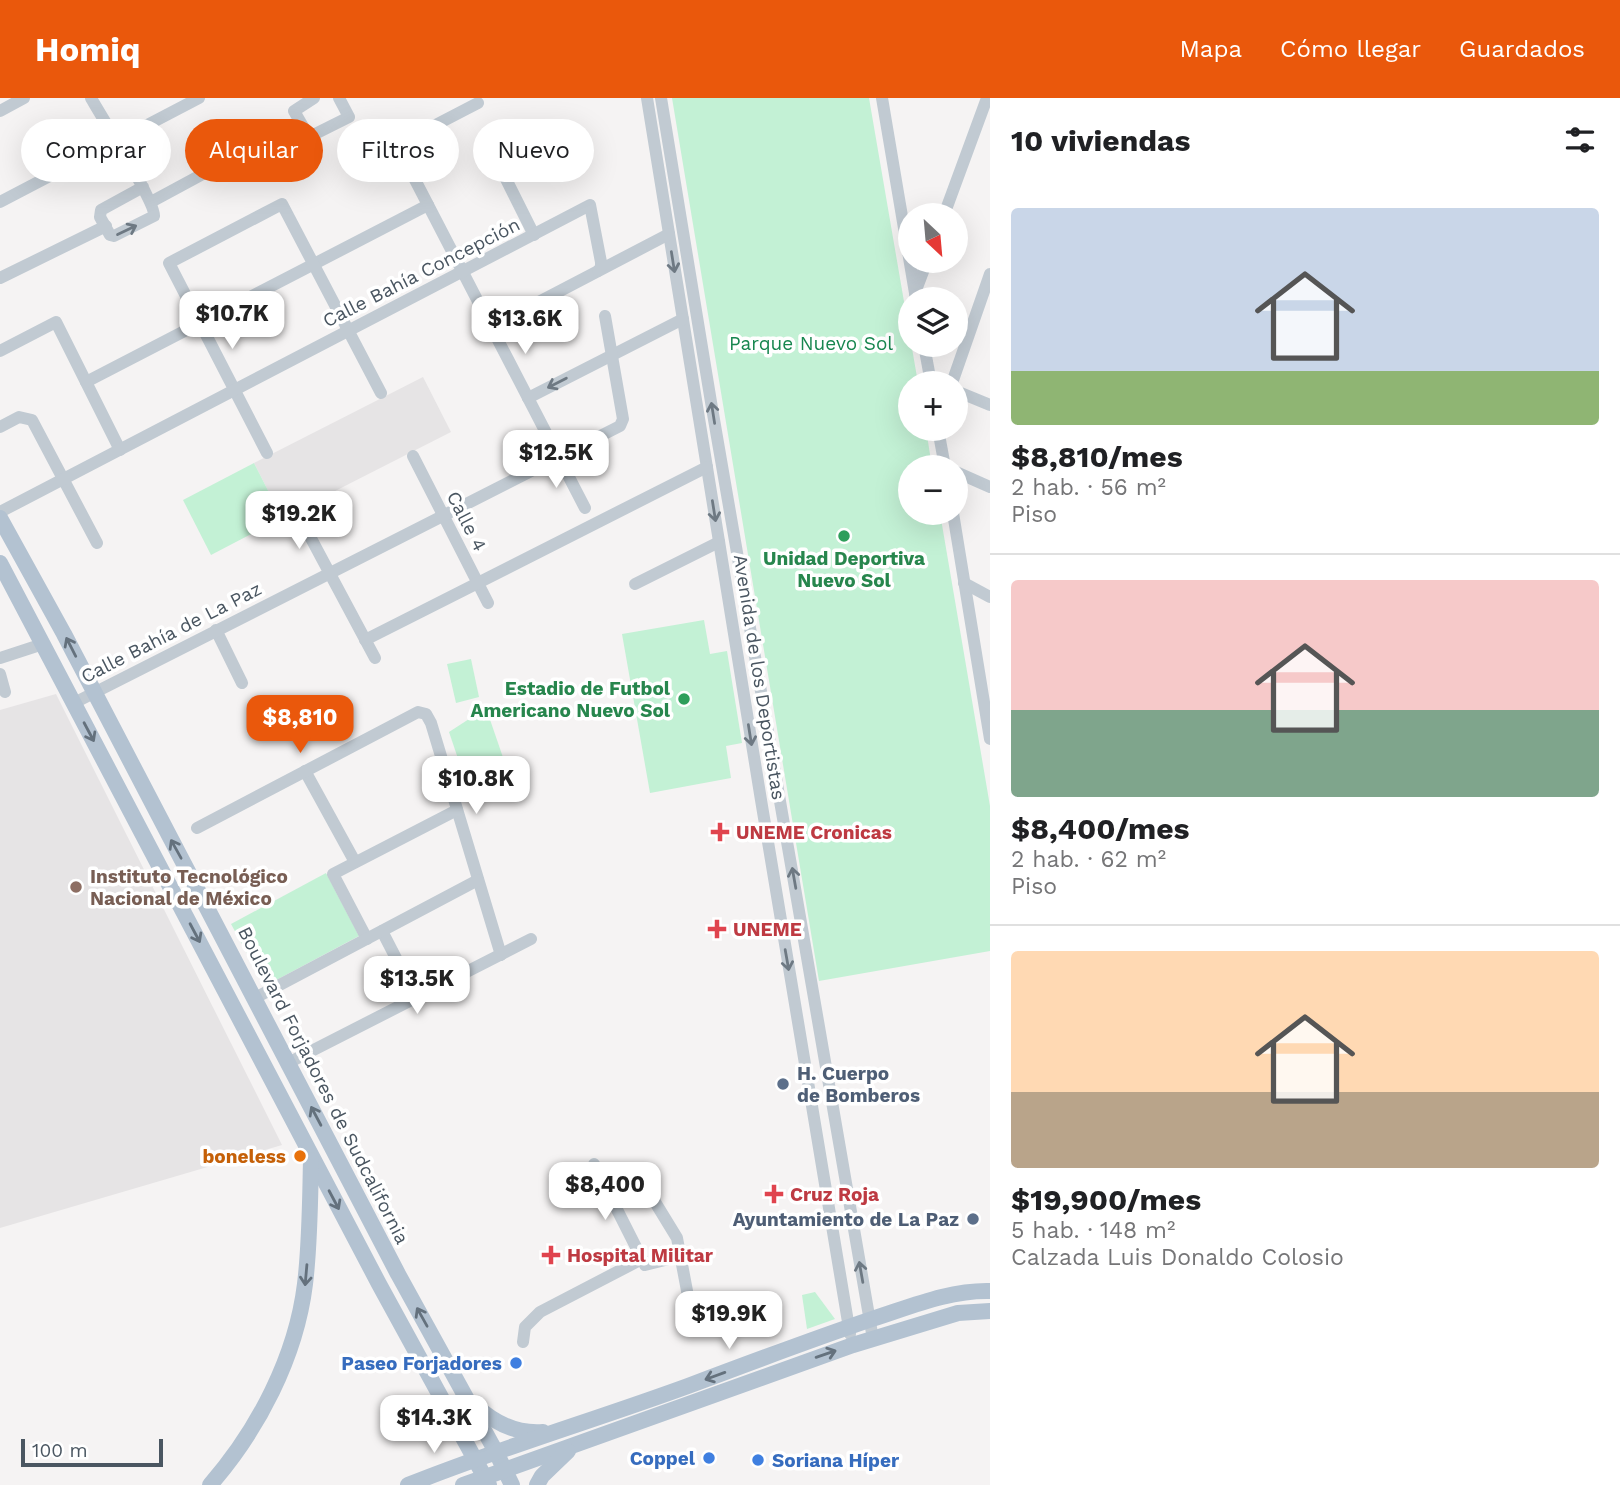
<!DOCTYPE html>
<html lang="es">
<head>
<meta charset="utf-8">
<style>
  :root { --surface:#fff; --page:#f6f6f6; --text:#202124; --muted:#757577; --line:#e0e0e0; --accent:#ea580c }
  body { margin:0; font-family:"Work Sans",sans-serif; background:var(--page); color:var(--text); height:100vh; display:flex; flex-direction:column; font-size:26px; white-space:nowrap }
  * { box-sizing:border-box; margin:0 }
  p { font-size:23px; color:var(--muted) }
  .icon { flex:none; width:38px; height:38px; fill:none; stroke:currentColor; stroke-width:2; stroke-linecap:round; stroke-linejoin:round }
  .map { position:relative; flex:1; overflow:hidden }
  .sheet { display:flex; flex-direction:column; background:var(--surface); width:630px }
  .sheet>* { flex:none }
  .top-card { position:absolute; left:21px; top:21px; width:665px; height:63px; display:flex; gap:14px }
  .needle { width:46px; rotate:154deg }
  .buttons { position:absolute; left:898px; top:105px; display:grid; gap:14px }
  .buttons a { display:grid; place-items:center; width:70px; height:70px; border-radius:50%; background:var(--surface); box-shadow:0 7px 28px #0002; font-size:35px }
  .scale { position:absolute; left:21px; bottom:18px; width:142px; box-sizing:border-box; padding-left:7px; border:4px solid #4a5661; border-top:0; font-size:19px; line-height:24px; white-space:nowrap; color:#4a5661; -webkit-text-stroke:5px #fff; paint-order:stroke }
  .price { position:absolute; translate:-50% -60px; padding:0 16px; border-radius:14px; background:#fff; color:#222; font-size:23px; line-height:46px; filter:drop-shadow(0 2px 4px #0008) }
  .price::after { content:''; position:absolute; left:50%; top:42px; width:21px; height:16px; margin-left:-10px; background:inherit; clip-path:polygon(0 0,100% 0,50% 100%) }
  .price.on { background:var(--accent); color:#fff }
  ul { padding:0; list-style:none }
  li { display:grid; align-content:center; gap:14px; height:371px; padding:0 21px }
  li+li { border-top:2px solid var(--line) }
  li span { display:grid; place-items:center; height:217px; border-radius:7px; color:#555 }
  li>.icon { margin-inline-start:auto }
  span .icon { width:126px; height:126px; fill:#fffc; stroke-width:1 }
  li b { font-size:30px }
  h2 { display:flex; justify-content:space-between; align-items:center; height:84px; padding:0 21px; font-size:30px }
  .chip { padding:0 24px; border-radius:32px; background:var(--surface); box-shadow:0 7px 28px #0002; font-size:24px; line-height:63px }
  .chip.on { background:var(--accent); color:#fff }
  header { display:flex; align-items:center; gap:42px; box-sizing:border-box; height:98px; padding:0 35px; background:var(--accent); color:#fff }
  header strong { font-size:33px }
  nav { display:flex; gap:38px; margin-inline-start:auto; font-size:24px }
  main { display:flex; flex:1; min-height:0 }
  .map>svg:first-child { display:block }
  .education { fill:#e6e4e5 }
  .green { fill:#c3f1d5 }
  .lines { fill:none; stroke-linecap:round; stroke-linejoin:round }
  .minor { stroke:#c1cad2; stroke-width:12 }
  .major { stroke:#b3c2d1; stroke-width:16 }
  .oneway { stroke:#6e7983 }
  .oneway2 { stroke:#64717d }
  .leisure-dot { fill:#2e9e5b; stroke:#fff; stroke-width:2.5 }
  .health-dot { fill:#e0444e; stroke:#fff; stroke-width:2.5 }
  .education-dot { fill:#8d6e63; stroke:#fff; stroke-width:2.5 }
  .service-dot { fill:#5c6f8a; stroke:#fff; stroke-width:2.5 }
  .food-dot { fill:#e8710a; stroke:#fff; stroke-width:2.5 }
  .shop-dot { fill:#3f7fe0; stroke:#fff; stroke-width:2.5 }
  .labels { text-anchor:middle; stroke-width:7; stroke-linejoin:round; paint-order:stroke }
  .street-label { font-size:19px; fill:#4a5661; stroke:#fff }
  .park-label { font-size:19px; fill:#17864f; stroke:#fff }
  .leisure-label { font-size:19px; font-weight:bold; fill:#27864d; stroke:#fff }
  .health-label { font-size:19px; font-weight:bold; fill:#be3a42; stroke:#fff; text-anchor:start }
  .education-label { font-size:19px; font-weight:bold; fill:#785e54; stroke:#fff; text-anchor:start }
  .service-label { font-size:19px; font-weight:bold; fill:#4e5e75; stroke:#fff; text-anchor:start }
  .food-label { font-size:19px; font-weight:bold; fill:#c56008; stroke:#fff; text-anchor:end }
  .shop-label { font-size:19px; font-weight:bold; fill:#366cbe; stroke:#fff; text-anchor:end }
</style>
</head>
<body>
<header>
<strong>Homiq</strong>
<nav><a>Mapa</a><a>Cómo llegar</a><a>Guardados</a></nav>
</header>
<main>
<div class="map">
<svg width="990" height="1387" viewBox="0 0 990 1387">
  <rect width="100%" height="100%" fill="#f5f3f3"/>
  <g class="education">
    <path d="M423 279 451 334 282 420 254 365Z"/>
    <path d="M56 596 282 1047 0 1130V612Z"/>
  </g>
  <g class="green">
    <path d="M672 0H869L918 285H910V331H926L932 369H910V415H940L990 708V853L819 883Z"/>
    <path d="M254 365 282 420 211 457 183 402Z"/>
    <path d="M704 522 710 556 727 553 742 645 726 648 731 680 650 695 622 536Z"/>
    <path d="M471 561 479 599 456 605 447 566Z"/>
    <path d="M486 610 508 674 467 687 449 634Z"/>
    <path d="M326 775 359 838 265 888 231 826Z"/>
    <path d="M815 1194 835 1221 807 1231 802 1197Z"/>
  </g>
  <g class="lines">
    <g class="minor">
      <path d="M91 0C101 18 156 105 154 118L114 138 110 137 100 119 101 112 143 89"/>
      <path d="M314 0 294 13 309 39 349 19 339 0"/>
      <path d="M647 0 761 702 850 1236"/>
      <path d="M661 0 712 310 873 1241"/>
      <path d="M882 0 916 201"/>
      <path d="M478 5 397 47 585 410"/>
      <path d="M0 13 24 0"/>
      <path d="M505 79 534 137"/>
      <path d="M0 104 199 0"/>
      <path d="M151 104 299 24"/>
      <path d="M944 117 987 0"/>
      <path d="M0 180 106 128"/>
      <path d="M915 195 927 163"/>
      <path d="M491 229 669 136"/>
      <path d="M924 247 931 285"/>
      <path d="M0 253 56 224 120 352"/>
      <path d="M86 284 428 107"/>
      <path d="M952 285 990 176"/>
      <path d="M956 293 990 307"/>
      <path d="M528 300 683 221"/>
      <path d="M0 329 19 319 32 322 97 445"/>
      <path d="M938 331 945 369"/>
      <path d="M267 355 169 165 282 106 381 295"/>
      <path d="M413 358 488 505"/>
      <path d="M956 374 990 389"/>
      <path d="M0 414 590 107 601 164V169L598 173"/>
      <path d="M953 415 990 641"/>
      <path d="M298 416 375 560"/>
      <path d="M964 485 990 499"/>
      <path d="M635 486 719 444"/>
      <path d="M216 532 242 585"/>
      <path d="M365 542 707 369"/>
      <path d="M0 560 43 546"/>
      <path d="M0 576 5 594"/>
      <path d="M74 605 620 328 623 321 605 218"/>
      <path d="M305 673 355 764"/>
      <path d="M197 730 418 614 426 616 431 625 501 857"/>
      <path d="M382 833 416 899"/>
      <path d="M367 841 333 776 457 712"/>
      <path d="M255 900 478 782"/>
      <path d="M288 965 531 841"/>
      <path d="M594 1066 645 1167 681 1158"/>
      <path d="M648 1074 655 1104 677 1140 691 1214"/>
      <path d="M523 1244 525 1229 540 1214 642 1161"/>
    </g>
    <g class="major">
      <path d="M0 420 64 536 398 1176 496 1354 512 1387"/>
      <path d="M0 465 379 1186 489 1387"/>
      <path d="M475 1307C494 1325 516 1336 543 1334"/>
      <path d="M210 1387C258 1332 296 1259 305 1186 310 1145 310 1103 311 1062"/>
      <path d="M408 1387C500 1350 595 1322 688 1288 749 1265 810 1242 872 1221 910 1209 949 1192 990 1193"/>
      <path d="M463 1387 853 1247 958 1215 990 1213"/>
      <path d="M537 1387 542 1378 568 1353"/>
    </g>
  </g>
  <defs><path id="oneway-shaft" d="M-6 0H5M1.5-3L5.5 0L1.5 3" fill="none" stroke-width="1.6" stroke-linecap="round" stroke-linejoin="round" transform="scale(1.75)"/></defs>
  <g class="oneway">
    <use href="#oneway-shaft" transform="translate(127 132) rotate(-26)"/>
    <use href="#oneway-shaft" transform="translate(673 164) rotate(81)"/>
    <use href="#oneway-shaft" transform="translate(557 285) rotate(153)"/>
    <use href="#oneway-shaft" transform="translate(713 315) rotate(-99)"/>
    <use href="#oneway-shaft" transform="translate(714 413) rotate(81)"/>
    <use href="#oneway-shaft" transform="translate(750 637) rotate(81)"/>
    <use href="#oneway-shaft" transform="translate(794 780) rotate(-100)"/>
    <use href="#oneway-shaft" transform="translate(787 862) rotate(80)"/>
    <use href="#oneway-shaft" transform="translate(861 1174) rotate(-100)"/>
  </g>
  <g class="oneway2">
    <use href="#oneway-shaft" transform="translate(71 549) rotate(-117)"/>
    <use href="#oneway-shaft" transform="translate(89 634) rotate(62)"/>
    <use href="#oneway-shaft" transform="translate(176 751) rotate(-119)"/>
    <use href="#oneway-shaft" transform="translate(195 835) rotate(62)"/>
    <use href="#oneway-shaft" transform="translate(316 1018) rotate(-118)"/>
    <use href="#oneway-shaft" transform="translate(334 1102) rotate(62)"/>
    <use href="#oneway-shaft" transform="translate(306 1177) rotate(95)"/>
    <use href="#oneway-shaft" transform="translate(422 1219) rotate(-119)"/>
    <use href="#oneway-shaft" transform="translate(826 1256) rotate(-19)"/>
    <use href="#oneway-shaft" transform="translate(715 1278) rotate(160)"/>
  </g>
  <g class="leisure-dot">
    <circle cx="844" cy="438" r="7"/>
    <circle cx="684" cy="601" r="7"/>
  </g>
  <g class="health-dot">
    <path d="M716.5 723.5h7v7h7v7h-7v7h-7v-7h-7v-7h7z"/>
    <path d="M713.5 820.5h7v7h7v7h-7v7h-7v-7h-7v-7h7z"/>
    <path d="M770.5 1085.5h7v7h7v7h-7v7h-7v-7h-7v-7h7z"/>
    <path d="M547.5 1146.5h7v7h7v7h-7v7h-7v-7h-7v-7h7z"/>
  </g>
  <circle class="education-dot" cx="76" cy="789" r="7"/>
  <g class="service-dot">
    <circle cx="783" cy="986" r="7"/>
    <circle cx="973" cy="1121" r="7"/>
  </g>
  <circle class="food-dot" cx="300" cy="1058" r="7"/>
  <g class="shop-dot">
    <circle cx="516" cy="1265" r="7"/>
    <circle cx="709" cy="1360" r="7"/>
    <circle cx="758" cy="1362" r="7"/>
  </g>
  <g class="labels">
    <g class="street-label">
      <text transform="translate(421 174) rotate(-27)" y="7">Calle Bahía Concepción</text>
      <text transform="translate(467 423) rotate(63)" y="7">Calle 4</text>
      <text transform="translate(171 534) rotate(-27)" y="7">Calle Bahía de La Paz</text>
      <text transform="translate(760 579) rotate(81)" y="7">Avenida de los Deportistas</text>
      <text transform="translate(324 987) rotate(63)" y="7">Boulevard Forjadores de Sudcalifornia</text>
    </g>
    <g class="park-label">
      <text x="811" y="252">Parque Nuevo Sol</text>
    </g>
    <g class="leisure-label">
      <text x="844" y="467">Unidad Deportiva<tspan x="844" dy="22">Nuevo Sol</tspan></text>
      <text x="670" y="597" text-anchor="end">Estadio de Futbol<tspan x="670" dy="22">Americano Nuevo Sol</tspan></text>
    </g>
    <g class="health-label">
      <text x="736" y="741">UNEME Cronicas</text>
      <text x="733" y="838">UNEME</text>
      <text x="790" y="1103">Cruz Roja</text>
      <text x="567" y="1164">Hospital Militar</text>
    </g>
    <g class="education-label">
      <text x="90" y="785">Instituto Tecnológico<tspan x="90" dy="22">Nacional de México</tspan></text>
    </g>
    <g class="service-label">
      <text x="797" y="982">H. Cuerpo<tspan x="797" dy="22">de Bomberos</tspan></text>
      <text x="959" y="1128" text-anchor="end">Ayuntamiento de La Paz</text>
    </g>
    <g class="food-label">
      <text x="286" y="1065">boneless</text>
    </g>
    <g class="shop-label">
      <text x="502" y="1272">Paseo Forjadores</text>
      <text x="695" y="1367">Coppel</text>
      <text x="772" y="1369" text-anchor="start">Soriana Híper</text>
    </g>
  </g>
</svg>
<div class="buttons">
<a><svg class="needle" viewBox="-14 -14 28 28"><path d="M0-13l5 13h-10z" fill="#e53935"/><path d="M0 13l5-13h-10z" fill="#757577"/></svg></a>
<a><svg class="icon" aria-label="layers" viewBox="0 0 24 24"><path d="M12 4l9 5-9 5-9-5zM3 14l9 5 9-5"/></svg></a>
<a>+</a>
<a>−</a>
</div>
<div class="scale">100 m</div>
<b class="price" style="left:232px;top:253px">$10.7K</b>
<b class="price" style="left:525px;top:258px">$13.6K</b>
<b class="price" style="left:556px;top:392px">$12.5K</b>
<b class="price" style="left:299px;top:453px">$19.2K</b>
<b class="price on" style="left:300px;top:657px">$8,810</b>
<b class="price" style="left:476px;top:718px">$10.8K</b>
<b class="price" style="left:417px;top:918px">$13.5K</b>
<b class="price" style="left:605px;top:1124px">$8,400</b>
<b class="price" style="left:729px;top:1253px">$19.9K</b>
<b class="price" style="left:434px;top:1357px">$14.3K</b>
<div class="top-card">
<a class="chip">Comprar</a>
<a class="chip on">Alquilar</a>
<a class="chip">Filtros</a>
<a class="chip">Nuevo</a>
</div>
</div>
<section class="sheet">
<h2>10 viviendas<svg class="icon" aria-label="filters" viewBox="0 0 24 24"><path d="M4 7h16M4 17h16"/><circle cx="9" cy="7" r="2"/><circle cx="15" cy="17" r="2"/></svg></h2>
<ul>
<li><span style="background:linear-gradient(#c9d6e8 75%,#8fb573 0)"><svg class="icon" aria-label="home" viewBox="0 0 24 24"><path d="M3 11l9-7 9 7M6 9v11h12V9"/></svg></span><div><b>$8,810/mes</b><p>2 hab. · 56 m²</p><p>Piso</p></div></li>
<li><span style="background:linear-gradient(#f6c9c9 60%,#7fa58c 0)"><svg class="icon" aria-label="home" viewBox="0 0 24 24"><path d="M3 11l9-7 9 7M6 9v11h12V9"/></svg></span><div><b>$8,400/mes</b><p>2 hab. · 62 m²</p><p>Piso</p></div></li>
<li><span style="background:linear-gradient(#ffd9b3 65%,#b9a48a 0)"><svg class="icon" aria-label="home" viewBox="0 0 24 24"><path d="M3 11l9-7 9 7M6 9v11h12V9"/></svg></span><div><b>$19,900/mes</b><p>5 hab. · 148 m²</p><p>Calzada Luis Donaldo Colosio</p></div></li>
</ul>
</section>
</main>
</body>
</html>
